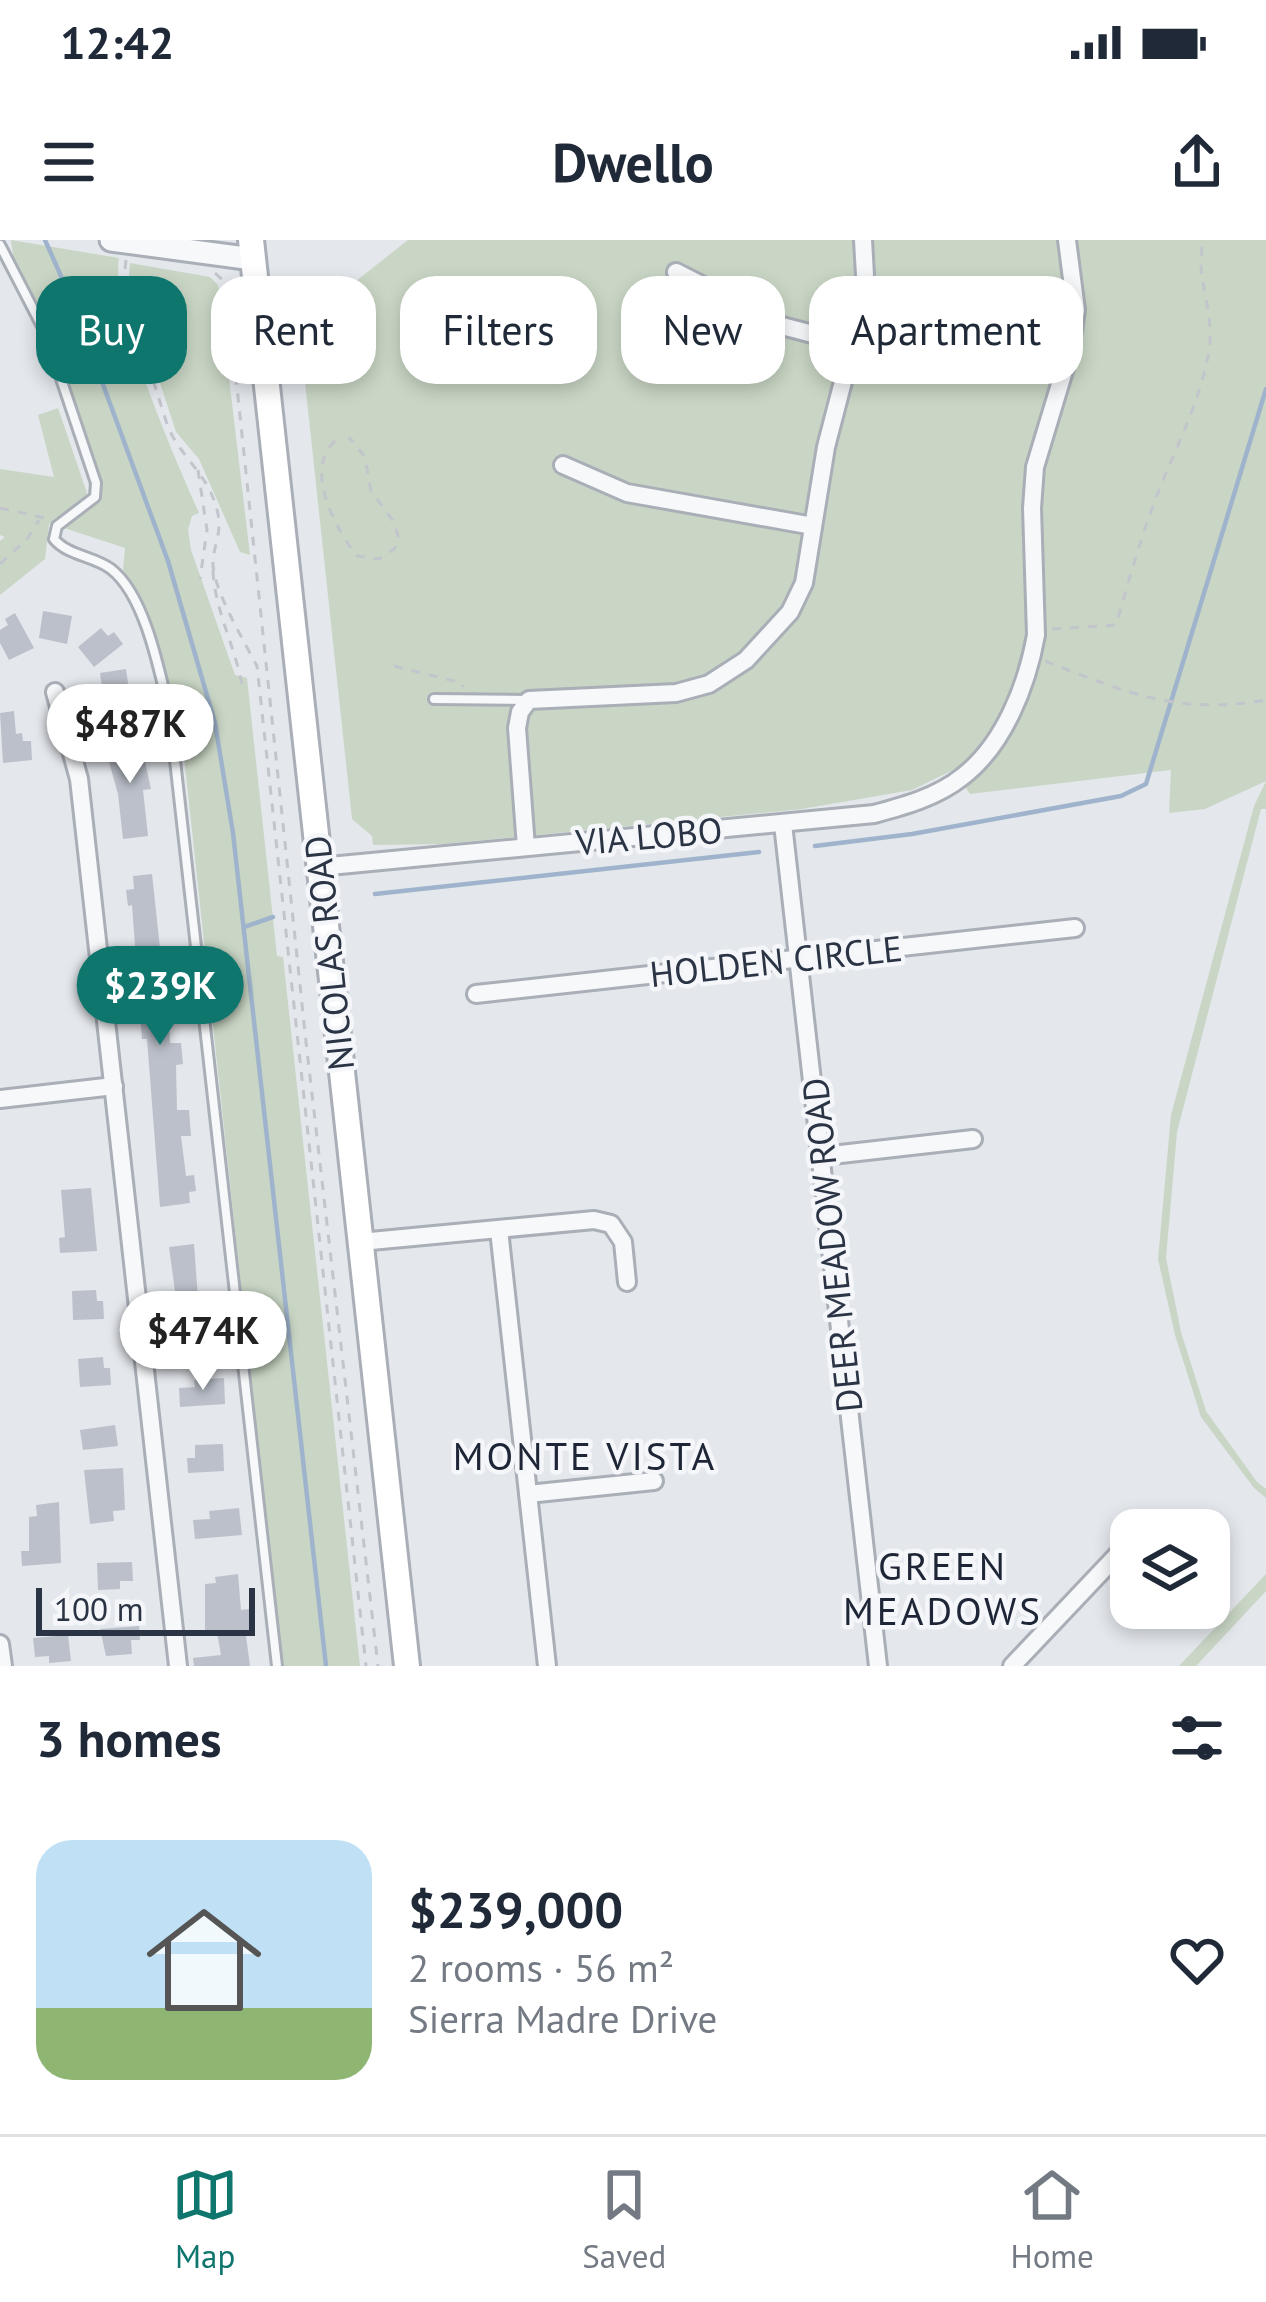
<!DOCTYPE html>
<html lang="en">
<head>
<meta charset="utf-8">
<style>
  :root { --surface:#fff; --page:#f6f6f7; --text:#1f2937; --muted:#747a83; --line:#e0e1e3; --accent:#0f766e }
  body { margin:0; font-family:"PT Sans",sans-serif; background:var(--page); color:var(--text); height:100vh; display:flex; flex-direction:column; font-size:45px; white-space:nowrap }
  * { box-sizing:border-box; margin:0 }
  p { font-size:39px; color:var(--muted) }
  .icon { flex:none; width:66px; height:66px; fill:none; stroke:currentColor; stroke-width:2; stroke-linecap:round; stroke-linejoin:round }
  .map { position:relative; height:1426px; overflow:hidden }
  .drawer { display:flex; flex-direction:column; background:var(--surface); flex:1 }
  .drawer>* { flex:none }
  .hud { position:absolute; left:36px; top:36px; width:1194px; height:108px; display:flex; gap:24px }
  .controls { position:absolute; left:1110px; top:1269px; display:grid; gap:24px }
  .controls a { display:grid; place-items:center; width:120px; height:120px; border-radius:24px; background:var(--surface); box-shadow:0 6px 18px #0003; font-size:60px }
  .scale { position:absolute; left:36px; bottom:30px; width:219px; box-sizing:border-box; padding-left:12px; border:6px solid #2b3445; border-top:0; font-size:33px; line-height:42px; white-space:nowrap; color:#2b3445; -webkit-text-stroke:9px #f4f6f9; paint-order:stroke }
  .price { position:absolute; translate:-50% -102px; padding:0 27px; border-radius:42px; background:#fff; color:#222; font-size:39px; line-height:78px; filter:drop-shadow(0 3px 6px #0008) }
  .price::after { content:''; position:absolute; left:50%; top:72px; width:36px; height:27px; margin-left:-18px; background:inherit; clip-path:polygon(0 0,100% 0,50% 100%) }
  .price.selected { background:var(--accent); color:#fff }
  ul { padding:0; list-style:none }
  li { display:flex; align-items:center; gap:36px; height:300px; padding:0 36px }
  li+li { border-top:3px solid var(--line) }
  li span { display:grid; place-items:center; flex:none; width:336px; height:240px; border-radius:36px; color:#555 }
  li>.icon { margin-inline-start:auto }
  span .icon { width:144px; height:144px; fill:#fffc; stroke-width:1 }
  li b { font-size:51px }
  h2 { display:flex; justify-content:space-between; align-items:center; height:144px; padding:0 36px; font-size:51px }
  .pill { padding:0 42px; border-radius:36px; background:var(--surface); box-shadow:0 6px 18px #0003; font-size:42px; line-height:108px }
  .pill.selected { background:var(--accent); color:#fff }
  .status { display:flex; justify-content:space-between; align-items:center; height:84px; padding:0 60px; background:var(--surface); direction:ltr }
  .status svg { height:33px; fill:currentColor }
  header { display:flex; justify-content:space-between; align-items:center; height:156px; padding:0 36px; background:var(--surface); font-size:54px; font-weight:600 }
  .tabs { display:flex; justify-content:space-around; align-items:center; height:168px; border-top:3px solid var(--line); background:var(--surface); font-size:33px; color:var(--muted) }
  .tabs a { display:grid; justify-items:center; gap:6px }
  .tabs .selected { color:var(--accent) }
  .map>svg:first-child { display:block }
  .green { fill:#c9d6c5 }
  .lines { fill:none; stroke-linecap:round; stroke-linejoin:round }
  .stream { stroke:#9fb4cc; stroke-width:4.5 }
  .building { fill:#bbc0ca }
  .service-casing { stroke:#a9aeb7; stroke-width:14 }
  .minor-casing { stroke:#a9aeb7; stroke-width:22 }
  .tertiary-casing { stroke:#a9aeb7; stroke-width:27 }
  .secondary-casing { stroke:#a9aeb7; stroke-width:30 }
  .path { stroke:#c2c5cb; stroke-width:3; stroke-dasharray:9 9; stroke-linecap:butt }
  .service { stroke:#f7f8fa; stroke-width:8 }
  .minor { stroke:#f7f8fa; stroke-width:16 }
  .tertiary { stroke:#f7f8fa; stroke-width:21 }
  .secondary { stroke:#fff; stroke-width:24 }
  .labels { text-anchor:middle; stroke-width:9; stroke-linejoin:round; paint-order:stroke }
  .street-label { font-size:36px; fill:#2b3445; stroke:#f4f6f9 }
  .neighbourhood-label { font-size:39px; letter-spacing:3px; fill:#1d2536; stroke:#f4f6f9 }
</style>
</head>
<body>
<div class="status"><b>12:42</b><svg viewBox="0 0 49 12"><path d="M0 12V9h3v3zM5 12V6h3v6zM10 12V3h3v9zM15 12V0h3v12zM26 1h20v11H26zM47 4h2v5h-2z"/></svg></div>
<header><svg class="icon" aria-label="menu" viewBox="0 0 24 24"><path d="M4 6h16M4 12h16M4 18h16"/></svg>Dwello<svg class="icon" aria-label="share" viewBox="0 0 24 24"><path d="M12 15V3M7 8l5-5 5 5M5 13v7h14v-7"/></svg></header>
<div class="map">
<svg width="1266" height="1426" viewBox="0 0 1266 1426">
  <rect width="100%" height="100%" fill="#e4e7ec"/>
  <g class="green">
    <path d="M11 0 119 18C110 72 176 220 199 273L192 276 188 290 191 310 235 435 247 438 277 716 283 717 360 1426H282L180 479 149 377 123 330 125 308 61 287 89 269 100 248 46 89 14 21Z"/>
    <path d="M408 0H1266V569H1261L1177 892 1166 1018 1181 1092 1206 1171 1257 1242 1266 1249V1258L1254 1248 1201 1177 1175 1095 1158 1019 1171 875 1254 566 1266 541 1205 569 1169 573 1171 530 970 554 953 530 912 550 802 569 443 604 373 605 372 596 352 579 299 86Z"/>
    <path d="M130 23 210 37 218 45 250 315 240 312 199 219 176 192 128 45Z"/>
    <path d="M58 168 88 256 49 284 45 319 0 355V301L5 297 0 295V229L54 237 38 175Z"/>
    <path d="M1266 1334V1351L1196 1426H1179Z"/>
  </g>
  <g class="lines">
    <g class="stream">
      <path d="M45 0 73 63 168 321 215 483 233 593 326 1426"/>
      <path d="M815 606 912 594 1121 556 1146 544 1266 149"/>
      <path d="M375 654 759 612"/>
      <path d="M244 687 273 677"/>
    </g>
  </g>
  <g class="building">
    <path d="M43 371 72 376 67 404 39 398Z"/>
    <path d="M15 373 34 408 9 420 0 403V390L8 385 5 379Z"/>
    <path d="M101 388 108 396 114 392 123 404 94 427 78 407Z"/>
    <path d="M126 429 130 457 104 461 100 433Z"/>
    <path d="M14 471 16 494 22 493 23 501H31L32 520 3 523 0 473Z"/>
    <path d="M133 499 135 510 142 508 151 549 143 550 148 596 123 599 118 554 104 504Z"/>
    <path d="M152 634 163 736 174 734 175 750 168 751 170 803H181L183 824 176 825 177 870H189L191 896H181L186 936 194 935 196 951 189 952 190 963 160 967 147 799H142L132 665 128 666 126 650 134 649 133 636Z"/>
    <path d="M91 948 97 1011 60 1013 59 998 65 997 61 950Z"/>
    <path d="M194 1004 199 1072H210V1086H205V1099L175 1100 171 1051H175L169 1007Z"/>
    <path d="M96 1050 97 1061H103L104 1079 73 1080 72 1051Z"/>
    <path d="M103 1117 104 1128H110L111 1145 80 1147 78 1119Z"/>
    <path d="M224 1138 225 1164 180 1167 179 1148 195 1147 194 1140Z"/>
    <path d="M115 1185 118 1206 83 1210 80 1190Z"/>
    <path d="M223 1204 224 1231 188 1233 187 1218H195V1205Z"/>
    <path d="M123 1228 125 1270 113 1271 114 1281 90 1284 84 1230Z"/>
    <path d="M59 1262 61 1323 22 1326 21 1311H29V1277L37 1276 36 1265Z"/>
    <path d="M239 1268 242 1295 195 1299 193 1280 210 1279 209 1271Z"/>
    <path d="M132 1322 133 1341H120V1349L98 1350 97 1323Z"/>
    <path d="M238 1334 241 1370 250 1369 252 1396H246L250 1426H194L193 1418 221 1415 217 1392H205V1344L216 1343 215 1337Z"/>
    <path d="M139 1386 140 1400H131L132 1414 106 1416 100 1389Z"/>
    <path d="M68 1395 71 1421 49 1423V1416L35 1417 33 1398Z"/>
  </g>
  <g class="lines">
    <g class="service-casing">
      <g id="service">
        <path d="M0 5 46 94 96 243 95 257 57 286 54 299C68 316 94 316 111 329 146 356 160 434 170 476L277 1426"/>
        <path d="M267 131 349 121"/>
        <path d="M434 459 527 460"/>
      </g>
    </g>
    <g class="minor-casing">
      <g id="minor">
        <path d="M676 32 782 86 851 104"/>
        <path d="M563 225 627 253 813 286"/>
        <path d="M55 452 79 539 178 1426"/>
        <path d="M783 584 878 1426"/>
        <path d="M526 607 517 488 520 472 529 460 676 453 709 444 746 420 790 372 804 343 826 207 866 53 863 0"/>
        <path d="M319 627 874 574C904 566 937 557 962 537 1004 505 1027 445 1036 395L1032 268 1035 227 1070 111 1076 70 1067 0"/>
        <path d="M476 754 1075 688"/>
        <path d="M0 859 114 846"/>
        <path d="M823 916 973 899"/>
        <path d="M499 990 547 1426"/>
        <path d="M360 1002 594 980 611 984 623 1002 627 1042"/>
        <path d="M528 1254 654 1241"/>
        <path d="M0 1404 3 1426"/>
        <path d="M1012 1426 1120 1312"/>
      </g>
    </g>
    <g class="tertiary-casing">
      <path id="tertiary" d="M111 0 253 19"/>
    </g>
    <g class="secondary-casing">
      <path id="secondary" d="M251 0 407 1426"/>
    </g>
    <g class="path">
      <path d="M126 20 123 46 167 184C179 217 210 234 218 274 222 291 214 305 213 321 211 346 245 403 257 426L366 1426"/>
      <path d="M215 33 226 43 306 802 378 1426"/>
      <path d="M335 201C303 229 336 290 357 316L379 319 395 308 398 296 394 282 371 251 365 217 349 197"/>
      <path d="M198 230 207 290 200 339"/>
      <path d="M0 268 50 279"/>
      <path d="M0 324 27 299 39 280"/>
      <path d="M213 331C215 371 235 406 242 445"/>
      <path d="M1052 389 1116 385C1128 343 1140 301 1155 260 1175 209 1199 165 1209 111 1213 87 1206 61 1202 37 1200 26 1202 12 1202 0"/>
      <path d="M1045 421C1128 453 1175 475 1266 460"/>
      <path d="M394 426 462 443 463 447"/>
    </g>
    <use href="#service" class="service"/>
    <use href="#minor" class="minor"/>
    <use href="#tertiary" class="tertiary"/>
    <use href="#secondary" class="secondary"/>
  </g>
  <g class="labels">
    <g class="street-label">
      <text transform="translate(649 596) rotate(-5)" y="13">VIA LOBO</text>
      <text transform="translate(329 713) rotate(-96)" y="13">NICOLAS ROAD</text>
      <text transform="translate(776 721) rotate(-6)" y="13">HOLDEN CIRCLE</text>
      <text transform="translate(832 1005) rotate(-96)" y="13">DEER MEADOW ROAD</text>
    </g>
    <g class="neighbourhood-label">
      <text x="585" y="1230">MONTE VISTA</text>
      <text x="943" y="1340">GREEN<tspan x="943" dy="45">MEADOWS</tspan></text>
    </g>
  </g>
</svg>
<div class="controls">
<a><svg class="icon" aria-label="layers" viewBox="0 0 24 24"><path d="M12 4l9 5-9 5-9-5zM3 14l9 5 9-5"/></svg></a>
</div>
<div class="scale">100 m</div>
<b class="price" style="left:130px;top:546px">$487K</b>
<b class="price selected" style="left:160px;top:808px">$239K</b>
<b class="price" style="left:203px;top:1153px">$474K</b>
<div class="hud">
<a class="pill selected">Buy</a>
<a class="pill">Rent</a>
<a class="pill">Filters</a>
<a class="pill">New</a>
<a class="pill">Apartment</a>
</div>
</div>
<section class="drawer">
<h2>3 homes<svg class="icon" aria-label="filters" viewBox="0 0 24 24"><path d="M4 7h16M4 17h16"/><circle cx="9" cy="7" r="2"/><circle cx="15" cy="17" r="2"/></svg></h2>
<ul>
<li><span style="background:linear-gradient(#bfe0f5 70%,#8fb573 0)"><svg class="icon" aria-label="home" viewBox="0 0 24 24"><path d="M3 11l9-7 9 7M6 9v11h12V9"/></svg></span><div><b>$239,000</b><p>2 rooms · 56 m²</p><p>Sierra Madre Drive</p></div><svg class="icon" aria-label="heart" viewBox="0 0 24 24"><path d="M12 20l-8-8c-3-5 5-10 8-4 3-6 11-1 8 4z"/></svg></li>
</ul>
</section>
<nav class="tabs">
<a class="selected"><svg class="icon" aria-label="map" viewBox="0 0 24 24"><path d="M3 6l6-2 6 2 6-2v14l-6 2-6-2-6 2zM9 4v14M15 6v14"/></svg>Map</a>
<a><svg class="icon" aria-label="saved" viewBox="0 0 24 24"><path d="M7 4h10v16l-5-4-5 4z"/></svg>Saved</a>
<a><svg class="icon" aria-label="home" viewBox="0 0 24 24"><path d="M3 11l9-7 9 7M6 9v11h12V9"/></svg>Home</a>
</nav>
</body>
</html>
